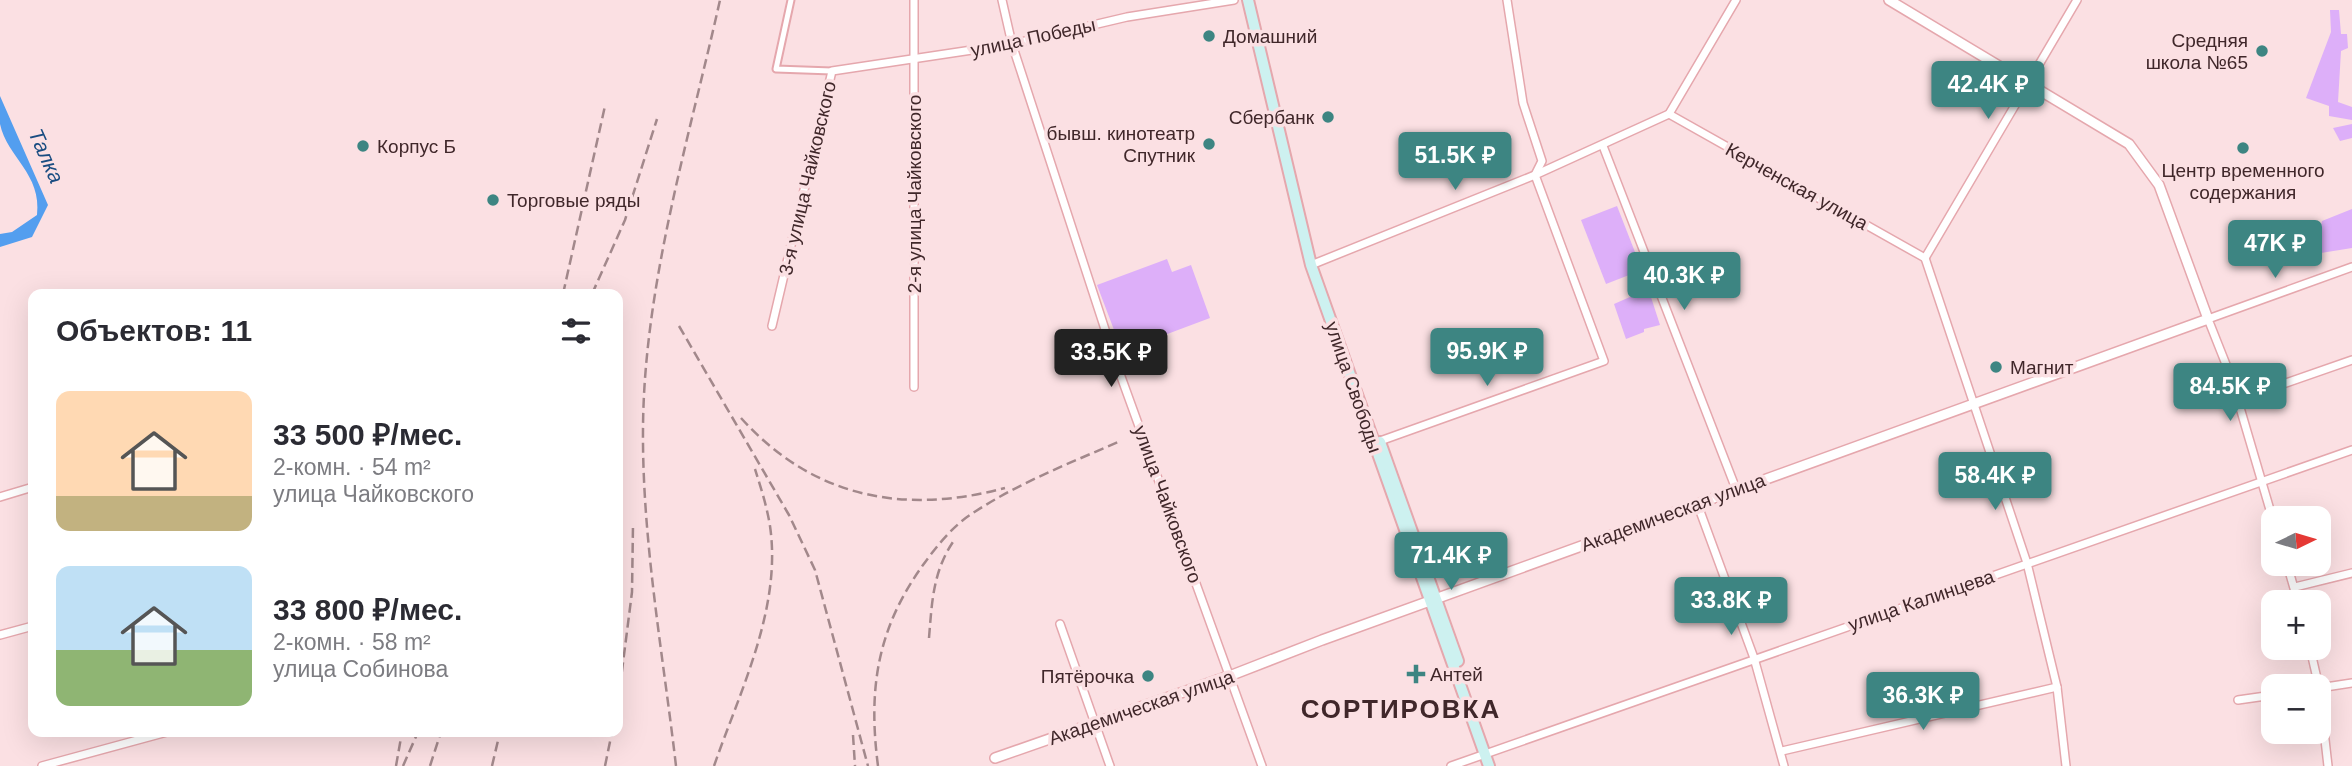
<!DOCTYPE html>
<html lang="ru">
<head>
<meta charset="utf-8">
<style>
  :root { --surface:#fff; --page:#f2f2f3; --text:#2b2b33; --muted:#7c7c81; --accent:#3d8582 }
  body { margin:0; font-family:Arial,sans-serif; background:var(--page); color:var(--text); height:100vh; display:flex; flex-direction:column; font-size:26px; white-space:nowrap }
  * { box-sizing:border-box; margin:0 }
  p { font-size:23px; color:var(--muted) }
  .icon { flex:none; width:38px; height:38px; fill:none; stroke:currentColor; stroke-width:2; stroke-linecap:round; stroke-linejoin:round }
  .map { position:relative; flex:1; overflow:hidden }
  .panel { position:absolute; left:28px; top:289px; width:595px; height:448px; display:flex; flex-direction:column; background:var(--surface); border-radius:14px; box-shadow:0 7px 28px #0002 }
  .panel>* { flex:none }
  .needle { width:46px; rotate:85deg }
  .buttons { position:absolute; left:2261px; top:506px; display:grid; gap:14px }
  .buttons a { display:grid; place-items:center; width:70px; height:70px; border-radius:14px; background:var(--surface); box-shadow:0 7px 28px #0002; font-size:35px }
  .price { position:absolute; translate:-50% -60px; padding:0 16px; border-radius:7px; background:var(--accent); color:#fff; font-size:23px; line-height:46px; filter:drop-shadow(0 2px 4px #0008) }
  .price::after { content:''; position:absolute; left:50%; top:42px; width:21px; height:16px; margin-left:-10px; background:inherit; clip-path:polygon(0 0,100% 0,50% 100%) }
  .price.active { background:#222; color:#fff }
  ul { padding:0; list-style:none }
  li { display:flex; align-items:center; gap:21px; height:175px; padding:0 28px }
  li span { display:grid; place-items:center; flex:none; width:196px; height:140px; border-radius:14px; color:#555 }
  li>.icon { margin-inline-start:auto }
  span .icon { width:84px; height:84px; fill:#fffc; stroke-width:1 }
  li b { font-size:30px }
  h2 { display:flex; justify-content:space-between; align-items:center; height:84px; padding:0 28px; font-size:30px }
  .map>svg:first-child { display:block }
  .green { fill:#ddaff9 }
  .water { fill:#539eef }
  .lines { fill:none; stroke-linecap:round; stroke-linejoin:round }
  .pedestrian-casing { stroke:#e5a7ad; stroke-width:9 }
  .minor-casing { stroke:#e5a7ad; stroke-width:10 }
  .tertiary-casing { stroke:#e5a7ad; stroke-width:12 }
  .secondary-casing { stroke:#e5a7ad; stroke-width:14 }
  .pedestrian { stroke:#fff; stroke-width:5 }
  .minor { stroke:#fff; stroke-width:7 }
  .tertiary { stroke:#fff; stroke-width:9 }
  .secondary { stroke:#cdf1f0; stroke-width:10 }
  .rail { stroke:#a2888b; stroke-width:2.5; stroke-dasharray:10 5; stroke-linecap:butt }
  .poi-dot { fill:#3d8582; stroke:#fbe0e3; stroke-width:2.5 }
  .labels { text-anchor:middle; stroke-width:7; stroke-linejoin:round; paint-order:stroke }
  .poi-label { font-size:19px; fill:#40272a; stroke:#fbe0e3; text-anchor:start }
  .street-label { font-size:19px; fill:#40272a; stroke:#fbe0e3 }
  .water-label { font-size:21px; font-style:italic; fill:#194c81; stroke:#fbe0e3 }
  .district-label { font-size:26px; font-weight:bold; letter-spacing:2px; fill:#40272a; stroke:#fbe0e3 }
</style>
</head>
<body>
<div class="map">
<svg width="2352" height="766" viewBox="0 0 2352 766">
  <rect width="100%" height="100%" fill="#fbe0e3"/>
  <g class="green">
    <path d="M2330 10H2339L2341 34H2347L2348 48 2341 51 2338 102 2352 107V120L2329 116V106L2306 98 2331 32Z"/>
    <path d="M2352 124V138L2340 141 2333 128Z"/>
    <path d="M1617 206 1642 270 1606 284 1581 220Z"/>
    <path d="M2352 209V248L2321 253 2317 242 2322 221Z"/>
    <path d="M1167 259 1172 272 1191 265 1210 318 1122 351 1097 285Z"/>
    <path d="M1646 290 1650 294 1660 325 1644 329V332L1626 339 1614 304Z"/>
  </g>
  <path class="water" d="M0 96 48 205 32 237 0 247V234L12 232 37 215C42 174 7 157 0 124 0 116 0 104 0 96Z"/>
  <g class="lines">
    <g class="pedestrian-casing">
      <path id="pedestrian" d="M791 0 776 69 832 71"/>
    </g>
    <g class="minor-casing">
      <g id="minor">
        <path d="M1002 0 1012 44 1115 360 1262 766"/>
        <path d="M1669 114 1925 258"/>
        <path d="M1603 146 1736 489"/>
        <path d="M1925 258 2027 563 2057 687 2066 766"/>
        <path d="M1925 258 2077 0"/>
        <path d="M1311 265 1535 175 1669 114 1736 0"/>
        <path d="M772 326 832 71 1012 44 1127 17 1234 0"/>
        <path d="M914 387V0"/>
        <path d="M2237 400 2352 360"/>
        <path d="M1380 441 1604 361 1535 175 1542 161 1523 103 1507 0"/>
        <path d="M0 497 33 487"/>
        <path d="M1697 503 1754 658 1784 766"/>
        <path d="M2273 520 2231 377 2208 319 2352 267"/>
        <path d="M2287 564 2298 602"/>
        <path d="M2295 587 2352 573"/>
        <path d="M1060 624 1110 766"/>
        <path d="M0 635 33 626"/>
        <path d="M2310 648 2319 687 2328 766"/>
        <path d="M2319 688 2352 683"/>
        <path d="M2238 700 2273 695"/>
        <path d="M1782 751 2057 687"/>
        <path d="M42 766 167 732"/>
        <path d="M1451 766 2352 450"/>
      </g>
    </g>
    <g class="tertiary-casing">
      <path id="tertiary" d="M995 758 1232 675 1322 640 2208 319 2159 185 2129 144 1889 0"/>
    </g>
    <g class="secondary-casing">
      <g id="secondary">
        <path d="M1248 0 1311 265 1489 766"/>
        <path d="M1380 442 1458 661"/>
      </g>
    </g>
    <use href="#pedestrian" class="pedestrian"/>
    <use href="#minor" class="minor"/>
    <use href="#tertiary" class="tertiary"/>
    <use href="#secondary" class="secondary"/>
    <g class="rail">
      <path d="M563 294 605 106"/>
      <path d="M592 294 625 220 657 119"/>
      <path d="M679 326 789 515 815 570 868 766"/>
      <path d="M741 418C813 498 904 515 1005 488"/>
      <path d="M929 638C932 601 933 570 955 539"/>
      <path d="M618 702 632 592 633 525"/>
      <path d="M853 735 855 766"/>
      <path d="M396 766 402 732"/>
      <path d="M403 766 418 732"/>
      <path d="M430 766 441 732"/>
      <path d="M492 766 500 732"/>
      <path d="M605 766 612 732"/>
      <path d="M676 766C663 654 642 540 643 428 644 285 689 139 720 0"/>
      <path d="M714 766C740 691 782 608 770 526 767 507 761 488 755 469"/>
      <path d="M878 766C868 689 877 629 923 565 936 547 952 527 970 515 1016 484 1068 464 1118 442"/>
    </g>
  </g>
  <g class="poi-dot">
    <circle cx="1209" cy="36" r="7"/>
    <circle cx="2262" cy="51" r="7"/>
    <circle cx="1328" cy="117" r="7"/>
    <circle cx="1209" cy="144" r="7"/>
    <circle cx="363" cy="146" r="7"/>
    <circle cx="2243" cy="148" r="7"/>
    <circle cx="493" cy="200" r="7"/>
    <circle cx="1996" cy="367" r="7"/>
    <path d="M1412.5 663.5h7v7h7v7h-7v7h-7v-7h-7v-7h7z"/>
    <circle cx="1148" cy="676" r="7"/>
  </g>
  <g class="labels">
    <g class="poi-label">
      <text x="1223" y="43">Домашний</text>
      <text x="2248" y="47" text-anchor="end">Средняя<tspan x="2248" dy="22">школа №65</tspan></text>
      <text x="1314" y="124" text-anchor="end">Сбербанк</text>
      <text x="1195" y="140" text-anchor="end">бывш. кинотеатр<tspan x="1195" dy="22">Спутник</tspan></text>
      <text x="377" y="153">Корпус Б</text>
      <text x="2243" y="177" text-anchor="middle">Центр временного<tspan x="2243" dy="22">содержания</tspan></text>
      <text x="507" y="207">Торговые ряды</text>
      <text x="2010" y="374">Магнит</text>
      <text x="1430" y="681">Антей</text>
      <text x="1134" y="683" text-anchor="end">Пятёрочка</text>
    </g>
    <g class="street-label">
      <text transform="translate(1033 37) rotate(-12)" y="7">улица Победы</text>
      <text transform="translate(807 178) rotate(-77)" y="7">3-я улица Чайковского</text>
      <text transform="translate(1797 186) rotate(29)" y="7">Керченская улица</text>
      <text transform="translate(914 194) rotate(-90)" y="7">2-я улица Чайковского</text>
      <text transform="translate(1354 387) rotate(71)" y="7">улица Свободы</text>
      <text transform="translate(1168 504) rotate(70)" y="7">улица Чайковского</text>
      <text transform="translate(1673 512) rotate(-20)" y="7">Академическая улица</text>
      <text transform="translate(1921 600) rotate(-19)" y="7">улица Калинцева</text>
      <text transform="translate(1141 707) rotate(-19)" y="7">Академическая улица</text>
    </g>
    <g class="water-label">
      <text transform="translate(46 156) rotate(66)" y="7">Талка</text>
    </g>
    <g class="district-label">
      <text x="1401" y="718">СОРТИРОВКА</text>
    </g>
  </g>
</svg>
<div class="buttons">
<a><svg class="needle" viewBox="-14 -14 28 28"><path d="M0-13l5 13h-10z" fill="#e53935"/><path d="M0 13l5-13h-10z" fill="#7c7c81"/></svg></a>
<a>+</a>
<a>−</a>
</div>
<b class="price" style="left:1988px;top:121px">42.4K ₽</b>
<b class="price" style="left:1455px;top:192px">51.5K ₽</b>
<b class="price" style="left:2275px;top:280px">47K ₽</b>
<b class="price" style="left:1684px;top:312px">40.3K ₽</b>
<b class="price" style="left:1487px;top:388px">95.9K ₽</b>
<b class="price active" style="left:1111px;top:389px">33.5K ₽</b>
<b class="price" style="left:2230px;top:423px">84.5K ₽</b>
<b class="price" style="left:1995px;top:512px">58.4K ₽</b>
<b class="price" style="left:1451px;top:592px">71.4K ₽</b>
<b class="price" style="left:1731px;top:637px">33.8K ₽</b>
<b class="price" style="left:1923px;top:732px">36.3K ₽</b>
<section class="panel">
<h2>Объектов: 11<svg class="icon" aria-label="filters" viewBox="0 0 24 24"><path d="M4 7h16M4 17h16"/><circle cx="9" cy="7" r="2"/><circle cx="15" cy="17" r="2"/></svg></h2>
<ul>
<li><span style="background:linear-gradient(#ffd9b3 75%,#c2b280 0)"><svg class="icon" aria-label="home" viewBox="0 0 24 24"><path d="M3 11l9-7 9 7M6 9v11h12V9"/></svg></span><div><b>33 500 ₽/мес.</b><p>2-комн. · 54 m²</p><p>улица Чайковского</p></div></li>
<li><span style="background:linear-gradient(#bfe0f5 60%,#8fb573 0)"><svg class="icon" aria-label="home" viewBox="0 0 24 24"><path d="M3 11l9-7 9 7M6 9v11h12V9"/></svg></span><div><b>33 800 ₽/мес.</b><p>2-комн. · 58 m²</p><p>улица Собинова</p></div></li>
</ul>
</section>
</div>
</body>
</html>
